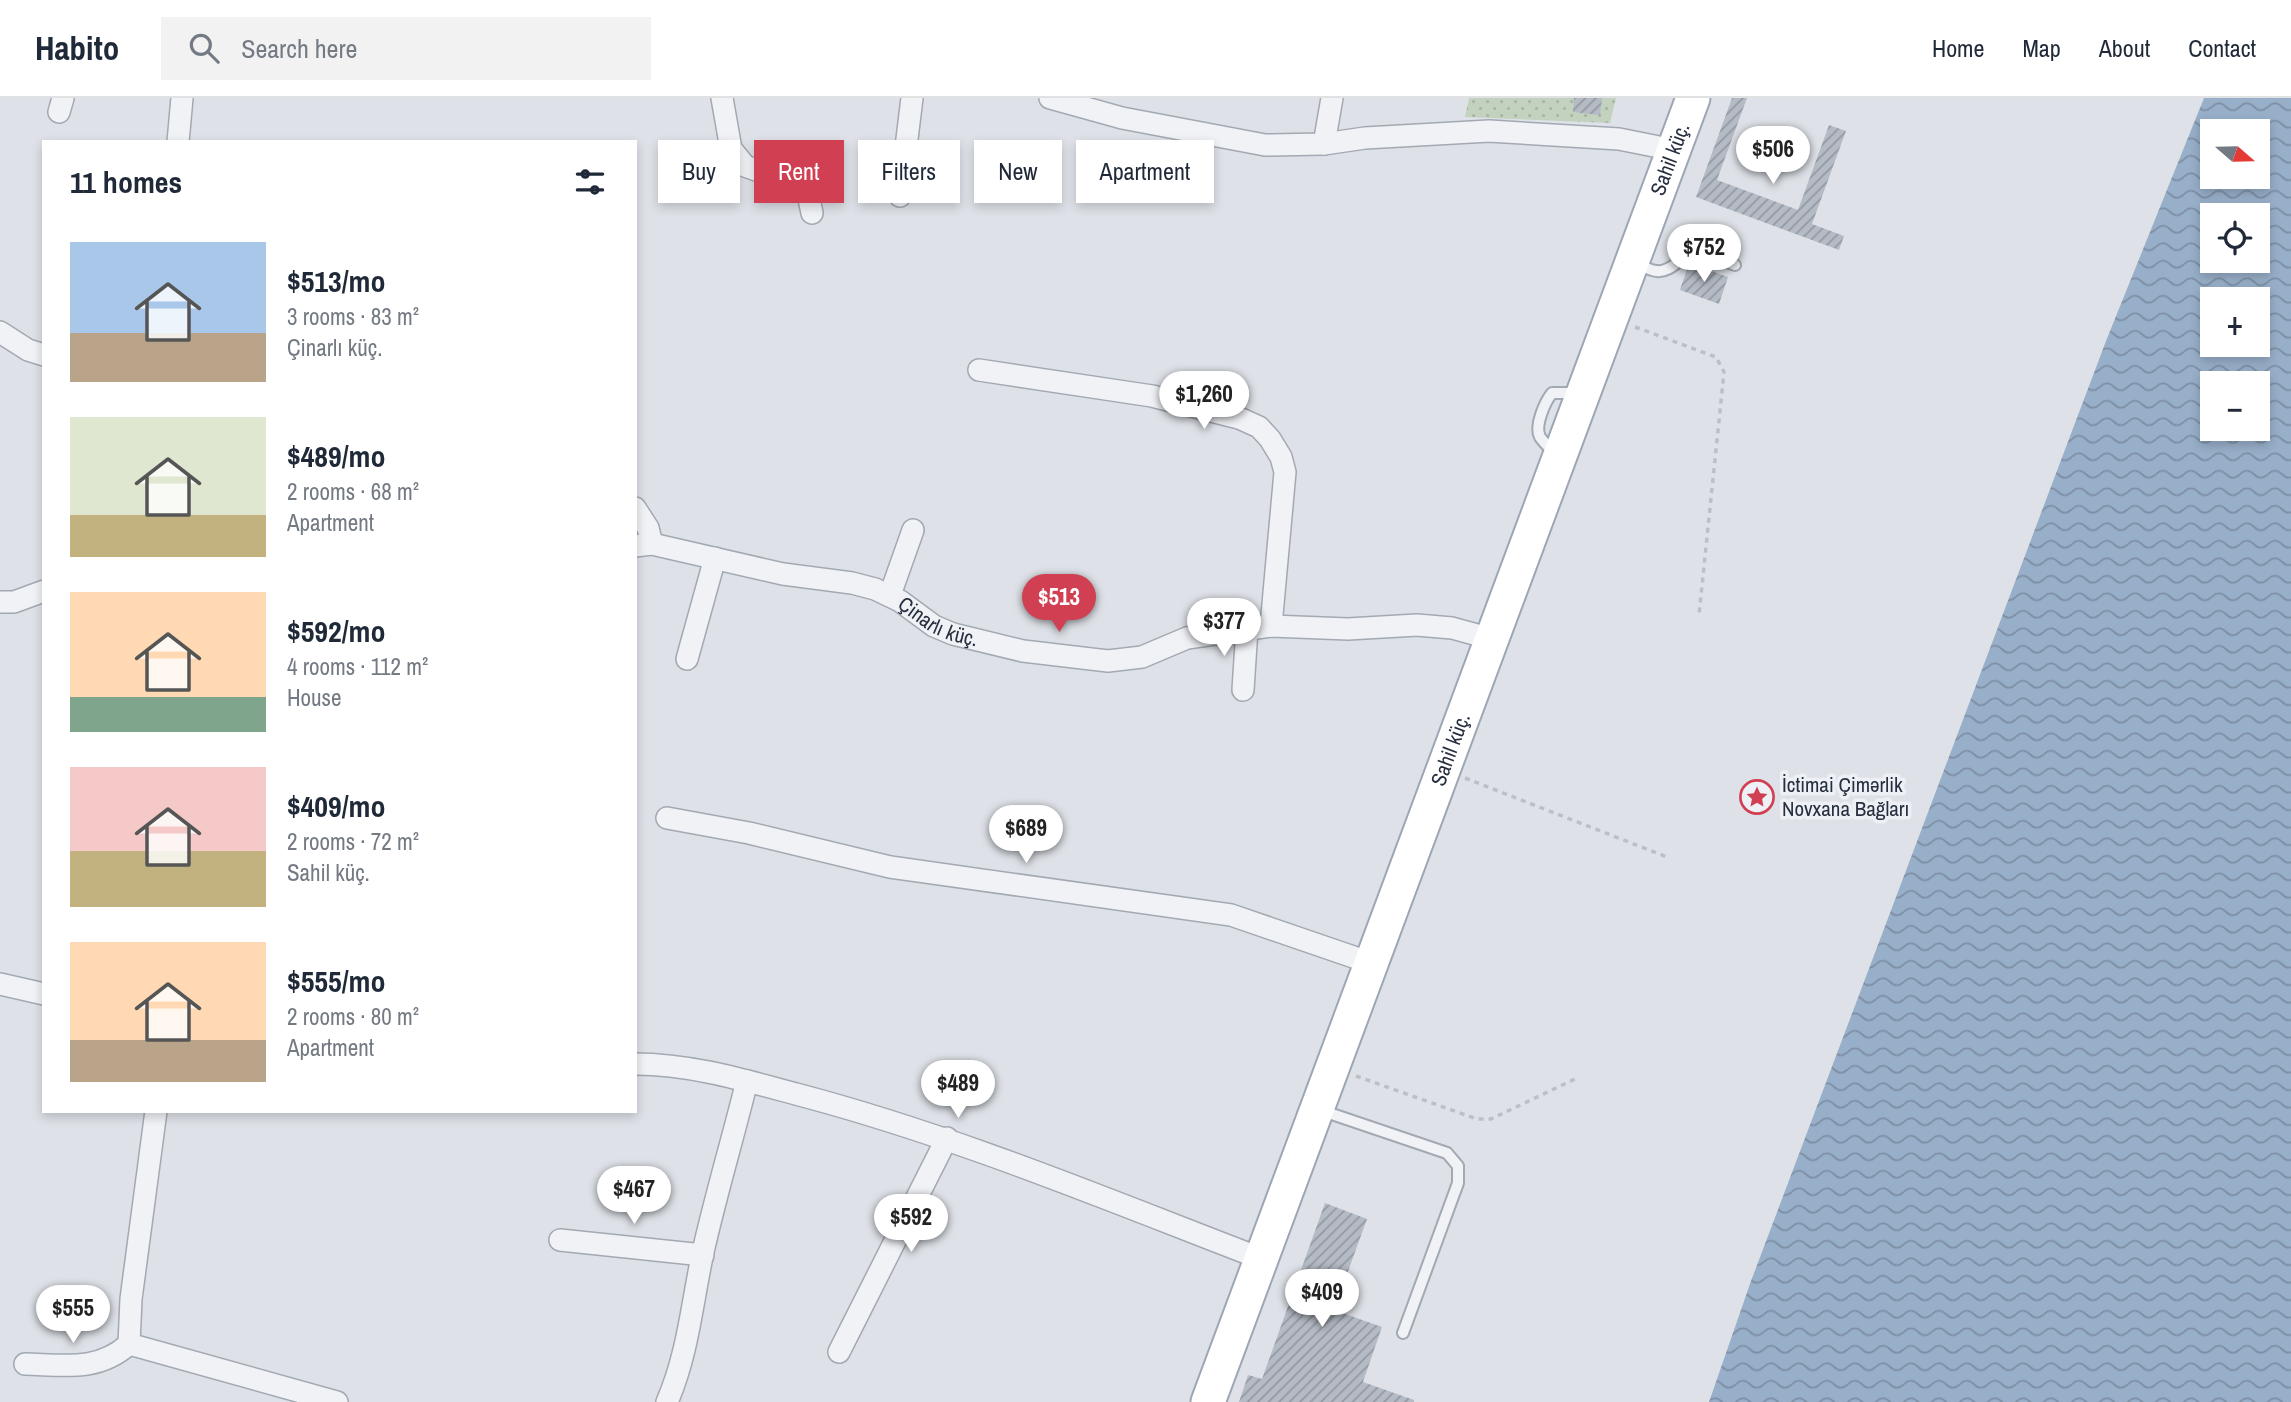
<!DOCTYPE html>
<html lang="en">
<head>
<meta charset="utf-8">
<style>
  :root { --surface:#fff; --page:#f2f2f3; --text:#1f2937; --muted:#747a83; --line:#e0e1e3; --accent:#d13f52 }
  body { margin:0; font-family:"Archivo Narrow",sans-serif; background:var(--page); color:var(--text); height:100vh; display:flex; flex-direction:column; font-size:26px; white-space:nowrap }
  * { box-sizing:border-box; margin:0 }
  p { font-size:23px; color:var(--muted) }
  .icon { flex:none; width:38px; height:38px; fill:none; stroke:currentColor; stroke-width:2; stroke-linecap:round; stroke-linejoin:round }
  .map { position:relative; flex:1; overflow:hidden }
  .details { position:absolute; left:42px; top:42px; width:595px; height:973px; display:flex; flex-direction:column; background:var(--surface); border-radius:0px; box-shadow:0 4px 10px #0003 }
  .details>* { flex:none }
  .hud { position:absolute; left:658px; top:42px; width:665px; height:63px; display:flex; gap:14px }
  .needle { width:46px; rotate:110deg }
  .fabs { position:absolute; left:2200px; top:21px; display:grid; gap:14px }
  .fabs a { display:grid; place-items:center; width:70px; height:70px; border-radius:0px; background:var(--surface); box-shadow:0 4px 10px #0003; font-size:35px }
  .price { position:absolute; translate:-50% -60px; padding:0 16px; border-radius:24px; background:#fff; color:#222; font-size:23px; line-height:46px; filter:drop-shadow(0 2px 4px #0008) }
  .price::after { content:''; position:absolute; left:50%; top:42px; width:21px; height:16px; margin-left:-10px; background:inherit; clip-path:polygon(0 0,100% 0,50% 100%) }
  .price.on { background:var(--accent); color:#fff }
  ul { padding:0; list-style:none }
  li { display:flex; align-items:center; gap:21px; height:175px; padding:0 28px }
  li span { display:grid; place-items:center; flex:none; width:196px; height:140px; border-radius:0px; color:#555 }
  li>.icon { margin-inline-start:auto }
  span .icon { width:84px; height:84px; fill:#fffc; stroke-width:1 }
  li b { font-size:30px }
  h2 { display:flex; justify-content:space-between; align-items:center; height:84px; padding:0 28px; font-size:30px }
  .tag { padding:0 24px; border-radius:0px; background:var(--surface); box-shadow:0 4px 10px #0003; font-size:24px; line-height:63px }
  .tag.on { background:var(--accent); color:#fff }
  header { display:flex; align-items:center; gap:42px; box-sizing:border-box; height:98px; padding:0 35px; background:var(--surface); border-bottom:2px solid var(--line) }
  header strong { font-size:33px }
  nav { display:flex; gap:38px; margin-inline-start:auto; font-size:24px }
  .search { width:490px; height:63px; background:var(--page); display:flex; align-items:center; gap:18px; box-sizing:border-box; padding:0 24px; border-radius:0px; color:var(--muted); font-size:26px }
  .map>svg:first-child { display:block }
  .green { fill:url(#green-dots) }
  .water { fill:url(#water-waves); fill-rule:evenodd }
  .building { fill:url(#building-hatch) }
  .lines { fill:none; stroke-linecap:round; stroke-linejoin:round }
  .lane-casing { stroke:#a3a9b2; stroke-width:14 }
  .street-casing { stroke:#a3a9b2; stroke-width:24 }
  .primary-casing { stroke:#9da6b4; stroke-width:37 }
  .path { stroke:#bcbfc6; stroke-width:3.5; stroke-dasharray:5 5; stroke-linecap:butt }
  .lane { stroke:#f1f2f6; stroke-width:10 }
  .street { stroke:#f1f2f6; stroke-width:21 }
  .primary { stroke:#fff; stroke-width:33 }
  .labels { text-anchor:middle; stroke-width:7; stroke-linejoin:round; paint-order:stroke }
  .street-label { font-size:21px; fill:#272f3f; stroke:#edf0f5 }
  .poi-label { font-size:21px; fill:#272f3f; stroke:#edf0f5; text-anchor:start }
</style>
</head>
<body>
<header>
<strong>Habito</strong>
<div class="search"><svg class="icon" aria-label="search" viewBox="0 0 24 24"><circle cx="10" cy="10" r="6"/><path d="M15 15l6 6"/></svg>Search here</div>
<nav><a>Home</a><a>Map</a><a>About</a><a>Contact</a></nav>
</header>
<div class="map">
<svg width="2291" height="1304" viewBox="0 0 2291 1304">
  <defs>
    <pattern id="green-dots" width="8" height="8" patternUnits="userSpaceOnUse" patternTransform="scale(1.75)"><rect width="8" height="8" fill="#c3d2bf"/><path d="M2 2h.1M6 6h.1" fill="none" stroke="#a8b5a5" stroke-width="1.8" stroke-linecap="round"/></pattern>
    <pattern id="water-waves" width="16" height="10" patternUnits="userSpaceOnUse" patternTransform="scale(1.75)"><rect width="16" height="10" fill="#98afc9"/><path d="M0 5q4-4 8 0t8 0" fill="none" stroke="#7c8fa5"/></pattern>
    <pattern id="building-hatch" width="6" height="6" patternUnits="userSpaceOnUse" patternTransform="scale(1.75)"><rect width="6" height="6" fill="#b5bbc5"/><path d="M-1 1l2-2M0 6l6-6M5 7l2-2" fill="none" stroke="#9398a1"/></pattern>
  </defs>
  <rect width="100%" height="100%" fill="#dee2e8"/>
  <path class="green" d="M1469 0H1616L1610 25 1465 19Z"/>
  <path class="water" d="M2204 0H2291V1304H1709L1751 1183 2106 243ZM2212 33H2258V79H2212ZM2212 117H2258V163H2212ZM2212 201H2258V247H2212ZM2212 285H2258V331H2212Z"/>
  <g class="building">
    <path d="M1574 0H1602L1600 17 1573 14Z"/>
    <path d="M1732 0H1747L1717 82 1798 112 1829 27 1846 33 1812 126 1844 138 1839 152 1696 99Z"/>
    <path d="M1689 165 1728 179 1719 206 1680 192Z"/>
    <path d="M1325 1105 1367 1121 1334 1212 1382 1229 1363 1284 1414 1302V1304H1239L1248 1277 1262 1281Z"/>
  </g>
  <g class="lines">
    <g class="lane-casing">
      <g id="lane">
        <path d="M1635 165C1641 167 1650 173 1657 173 1672 175 1683 155 1697 153L1735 167"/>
        <path d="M1556 357C1551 351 1544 345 1540 339 1534 328 1545 304 1552 295H1578"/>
        <path d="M1320 1012 1447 1055 1458 1068V1085L1403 1235"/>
      </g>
    </g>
    <g class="street-casing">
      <g id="street">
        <path d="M722 0 731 51 745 68 798 87 808 96 812 115"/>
        <path d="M1050 0 1122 20 1265 47 1324 46 1365 40 1489 33 1619 41 1674 52"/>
        <path d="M59 14 63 0"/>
        <path d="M178 44 182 0"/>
        <path d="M1324 46 1332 0"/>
        <path d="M900 98 912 0"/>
        <path d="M0 234 28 252 44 257"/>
        <path d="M979 272 1152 298 1239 320 1259 329 1270 341 1281 359 1285 374 1271 528"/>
        <path d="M635 410 648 430 652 446"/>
        <path id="s1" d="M635 448 652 446 783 476 852 485 875 491 900 503 934 528 953 536 1023 553 1108 563 1142 559 1187 540 1271 528 1348 531 1417 527 1452 530 1492 541"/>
        <path d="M890 497 913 432"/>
        <path d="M0 504H14L44 493"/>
        <path d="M687 561 715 460"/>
        <path d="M1243 592 1247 530"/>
        <path d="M667 720 749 735 890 769 1231 817 1371 865"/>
        <path d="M0 886 44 896"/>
        <path d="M635 966C690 966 744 982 796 996 956 1038 1108 1102 1262 1161"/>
        <path d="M156 1013 131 1201 129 1246 337 1304"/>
        <path d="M560 1142 703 1157"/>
        <path d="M839 1254 947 1040"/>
        <path d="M25 1266C64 1267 98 1274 129 1246"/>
        <path d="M667 1304C688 1256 692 1205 703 1154 716 1096 733 1040 747 983"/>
      </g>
    </g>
    <g class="primary-casing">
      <g id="primary">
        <path id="s2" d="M1208 1304 1693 0"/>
      </g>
    </g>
    <g class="path">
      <path d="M1635 229 1716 259 1724 274 1699 517"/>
      <path d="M1465 680 1667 759"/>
      <path d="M1356 978 1477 1021H1491L1575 981"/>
    </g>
    <use href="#lane" class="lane"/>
    <use href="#street" class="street"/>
    <use href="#primary" class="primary"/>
  </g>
  <defs>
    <g id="sight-ring" transform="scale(1.75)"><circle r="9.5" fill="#edf0f5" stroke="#d13f52" stroke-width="1.5"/><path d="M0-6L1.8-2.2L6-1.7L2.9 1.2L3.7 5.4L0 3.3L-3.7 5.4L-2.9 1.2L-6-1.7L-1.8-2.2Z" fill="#d13f52"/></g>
  </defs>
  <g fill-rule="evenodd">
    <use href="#sight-ring" x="1757" y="699"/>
  </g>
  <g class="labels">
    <g class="street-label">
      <text dy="7" stroke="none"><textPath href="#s2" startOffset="1326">Sahil küç.</textPath></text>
      <text dy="7" stroke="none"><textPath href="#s1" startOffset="317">Çinarlı küç.</textPath></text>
      <text dy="7" stroke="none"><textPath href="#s2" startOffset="696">Sahil küç.</textPath></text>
    </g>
    <g class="poi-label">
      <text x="1782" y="694">İctimai Çimərlik<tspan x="1782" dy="24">Novxana Bağları</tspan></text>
    </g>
  </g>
</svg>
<div class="fabs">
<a><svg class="needle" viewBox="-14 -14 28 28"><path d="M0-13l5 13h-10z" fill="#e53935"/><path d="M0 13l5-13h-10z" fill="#747a83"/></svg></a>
<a><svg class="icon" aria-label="locate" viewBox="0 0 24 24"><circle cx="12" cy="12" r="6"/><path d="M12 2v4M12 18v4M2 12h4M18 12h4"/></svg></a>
<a>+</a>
<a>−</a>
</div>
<b class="price" style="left:1773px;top:88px">$506</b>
<b class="price" style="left:1704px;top:186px">$752</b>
<b class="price" style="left:1204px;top:333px">$1,260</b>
<b class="price on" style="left:1059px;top:536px">$513</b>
<b class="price" style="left:1224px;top:560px">$377</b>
<b class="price" style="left:1026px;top:767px">$689</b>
<b class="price" style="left:958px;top:1022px">$489</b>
<b class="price" style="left:634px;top:1128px">$467</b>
<b class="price" style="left:911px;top:1156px">$592</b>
<b class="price" style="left:1322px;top:1231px">$409</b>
<b class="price" style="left:73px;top:1247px">$555</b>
<div class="hud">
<a class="tag">Buy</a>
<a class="tag on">Rent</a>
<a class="tag">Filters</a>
<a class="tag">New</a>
<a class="tag">Apartment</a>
</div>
<section class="details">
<h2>11 homes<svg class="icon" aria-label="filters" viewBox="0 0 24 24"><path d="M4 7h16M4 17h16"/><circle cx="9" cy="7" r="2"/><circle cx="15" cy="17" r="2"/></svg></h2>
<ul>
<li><span style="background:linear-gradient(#a9c7e8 65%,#b9a48a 0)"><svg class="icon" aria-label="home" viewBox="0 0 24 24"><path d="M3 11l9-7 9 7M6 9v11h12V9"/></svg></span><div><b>$513/mo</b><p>3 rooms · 83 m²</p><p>Çinarlı küç.</p></div></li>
<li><span style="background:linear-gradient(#dfe7d0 70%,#c2b280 0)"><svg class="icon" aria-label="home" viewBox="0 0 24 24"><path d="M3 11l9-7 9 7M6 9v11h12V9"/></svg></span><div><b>$489/mo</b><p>2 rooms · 68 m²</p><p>Apartment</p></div></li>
<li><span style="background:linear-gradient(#ffd9b3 75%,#7fa58c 0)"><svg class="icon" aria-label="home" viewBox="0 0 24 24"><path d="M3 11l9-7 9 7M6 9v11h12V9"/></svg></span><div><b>$592/mo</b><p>4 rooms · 112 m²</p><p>House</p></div></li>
<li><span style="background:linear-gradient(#f6c9c9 60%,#c2b280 0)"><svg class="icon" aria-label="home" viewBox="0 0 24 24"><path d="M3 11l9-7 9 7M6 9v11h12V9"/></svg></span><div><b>$409/mo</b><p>2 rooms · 72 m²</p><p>Sahil küç.</p></div></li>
<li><span style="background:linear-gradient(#ffd9b3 70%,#b9a48a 0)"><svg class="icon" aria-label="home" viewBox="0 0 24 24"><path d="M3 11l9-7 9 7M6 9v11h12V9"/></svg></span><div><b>$555/mo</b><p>2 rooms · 80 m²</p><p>Apartment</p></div></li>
</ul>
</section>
</div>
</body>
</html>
